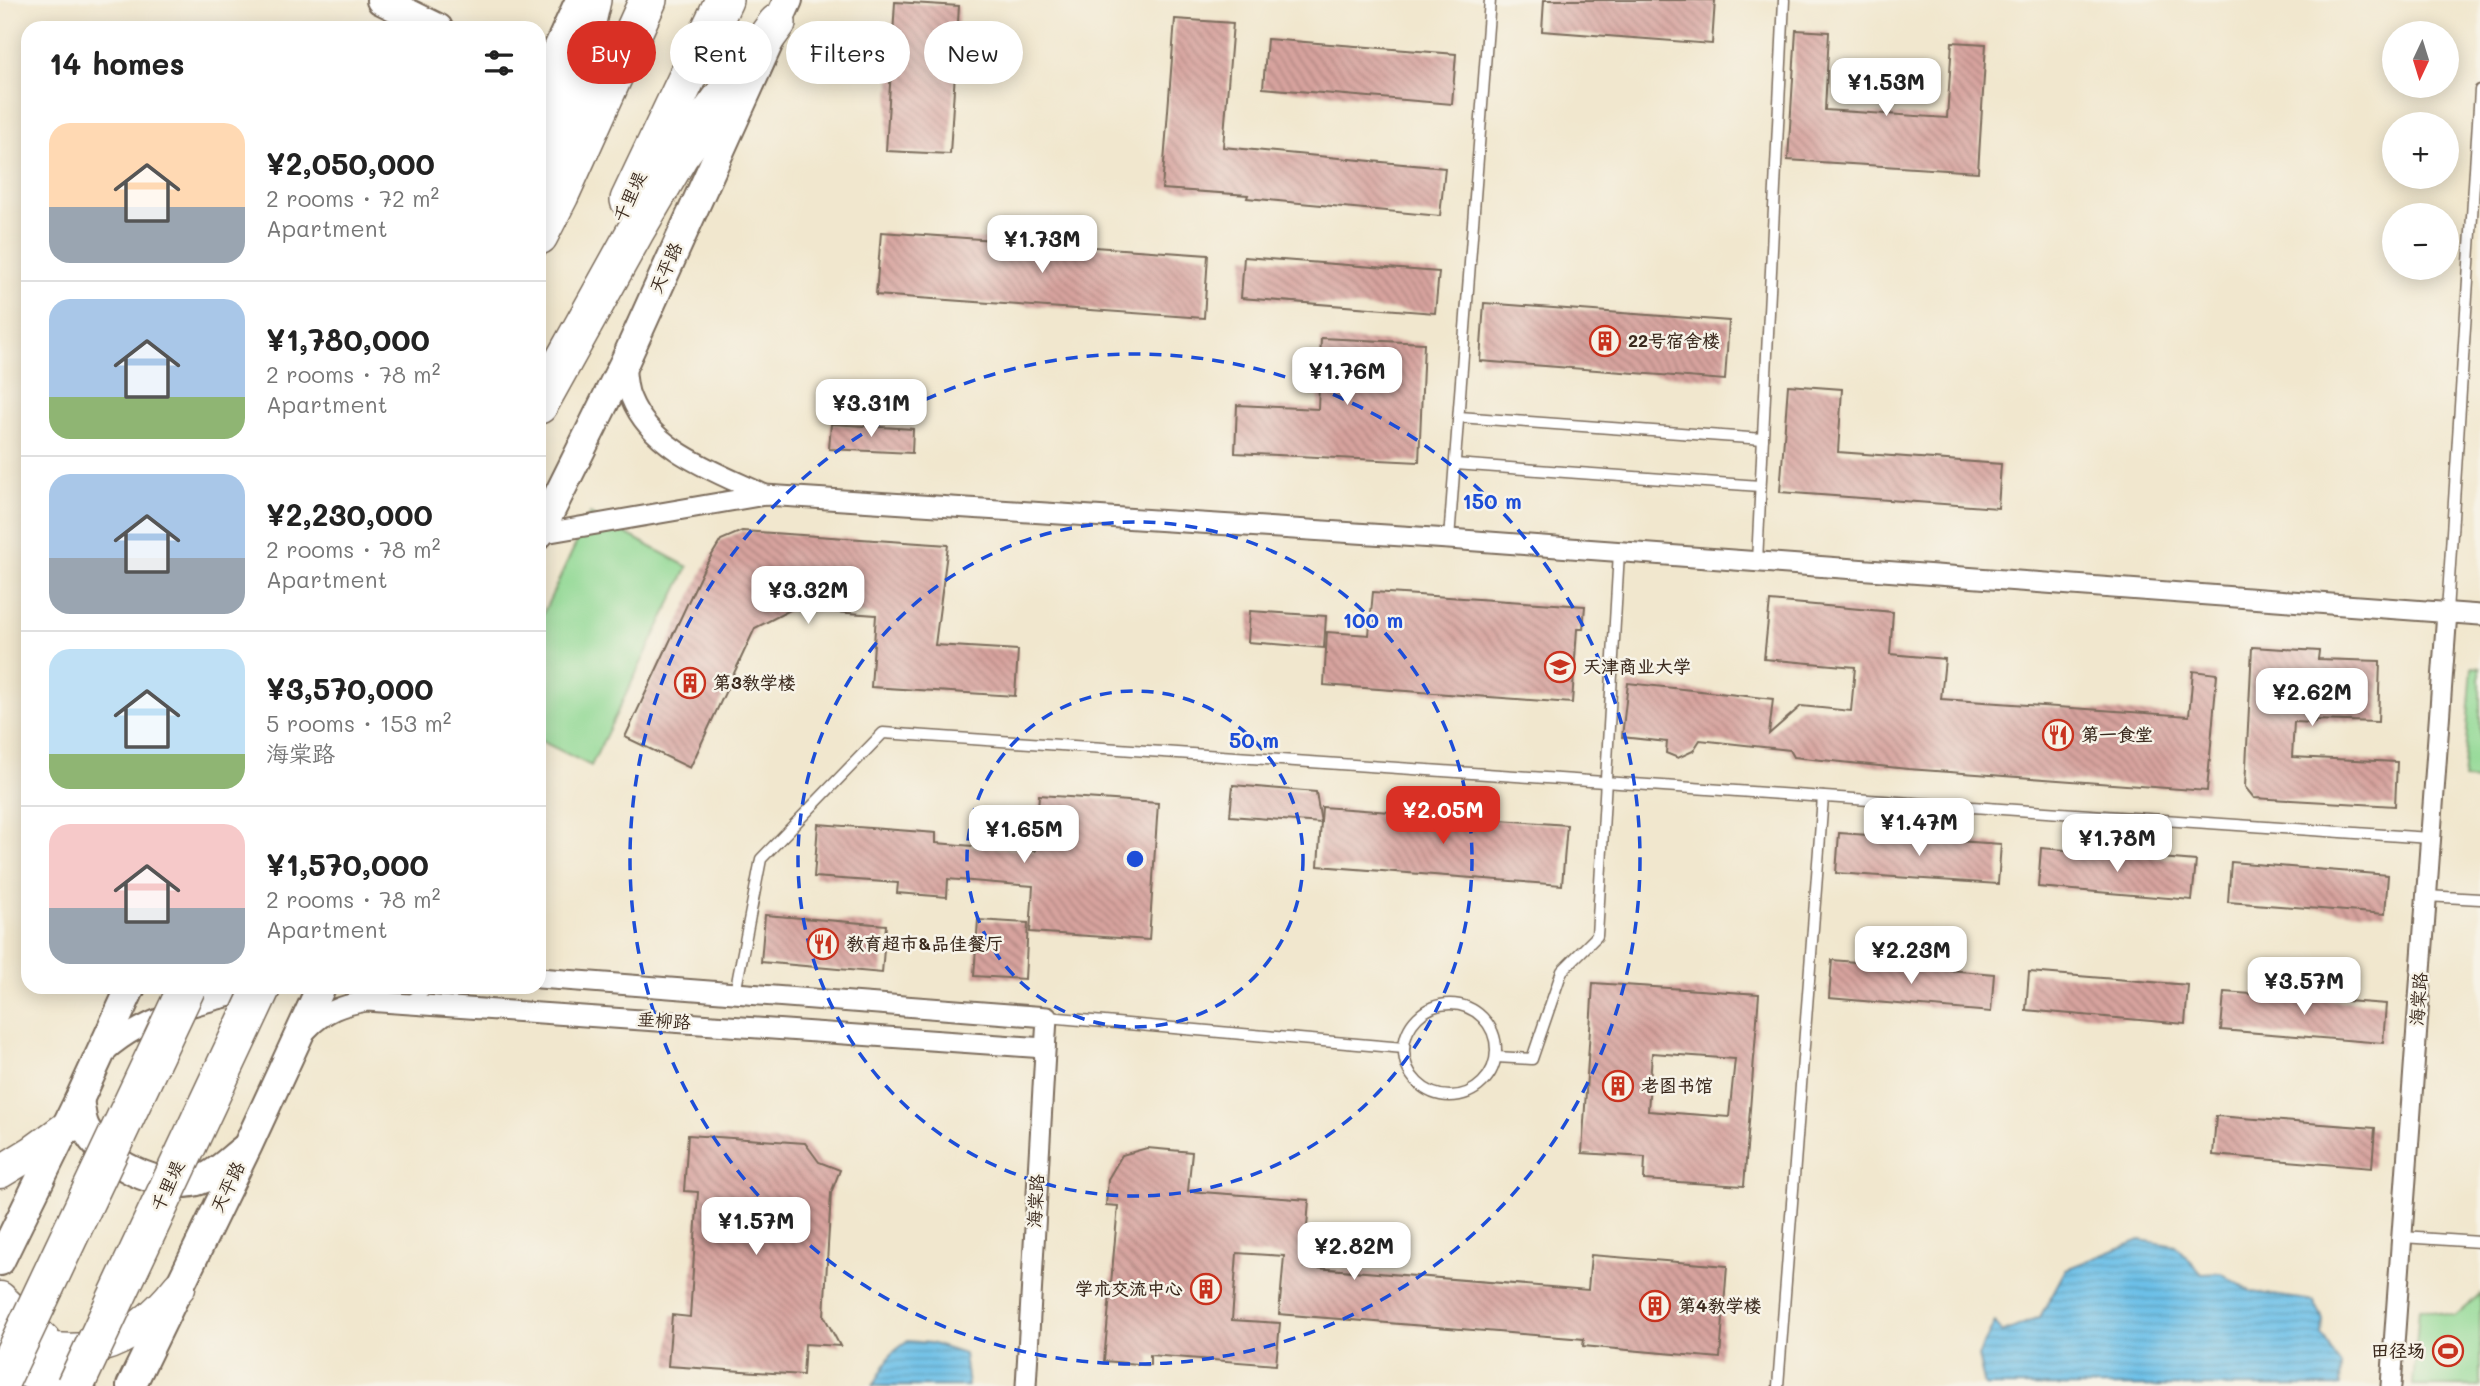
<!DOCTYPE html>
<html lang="en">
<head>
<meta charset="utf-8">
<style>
  :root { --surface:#fff; --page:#f2f2f2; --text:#222; --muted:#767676; --line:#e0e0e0; --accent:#d93025 }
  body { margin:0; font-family:Mali,"LXGW WenKai TC",sans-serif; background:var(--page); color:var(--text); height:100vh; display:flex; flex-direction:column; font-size:26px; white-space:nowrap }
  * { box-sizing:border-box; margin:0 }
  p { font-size:23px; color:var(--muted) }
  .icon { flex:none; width:38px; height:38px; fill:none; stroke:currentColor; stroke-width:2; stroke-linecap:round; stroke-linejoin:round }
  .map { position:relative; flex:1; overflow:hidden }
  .details { position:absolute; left:21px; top:21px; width:525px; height:973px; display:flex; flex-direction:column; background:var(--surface); border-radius:21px; box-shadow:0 4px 18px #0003 }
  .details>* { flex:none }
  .banner { position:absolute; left:567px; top:21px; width:665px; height:63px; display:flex; gap:14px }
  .needle { width:46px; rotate:184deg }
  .buttons { position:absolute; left:2382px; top:21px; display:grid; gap:14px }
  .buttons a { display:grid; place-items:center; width:77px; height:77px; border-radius:50%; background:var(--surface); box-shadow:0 4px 18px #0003; font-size:35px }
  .price { position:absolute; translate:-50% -60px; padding:0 16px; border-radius:14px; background:#fff; color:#222; font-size:23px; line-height:46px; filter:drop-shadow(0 2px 4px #0008) }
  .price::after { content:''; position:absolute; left:50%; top:42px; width:21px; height:16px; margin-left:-10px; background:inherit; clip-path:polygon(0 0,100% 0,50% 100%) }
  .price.active { background:var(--accent); color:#fff }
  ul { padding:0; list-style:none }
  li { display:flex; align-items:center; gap:21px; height:175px; padding:0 28px }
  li+li { border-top:2px solid var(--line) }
  li span { display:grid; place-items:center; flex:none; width:196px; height:140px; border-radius:21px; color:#555 }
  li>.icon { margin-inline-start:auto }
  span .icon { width:84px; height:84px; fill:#fffc; stroke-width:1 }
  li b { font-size:30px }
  h2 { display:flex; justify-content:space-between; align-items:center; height:84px; padding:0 28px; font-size:30px }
  .pill { padding:0 24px; border-radius:32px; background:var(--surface); box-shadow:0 4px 18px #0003; font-size:24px; line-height:63px }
  .pill.active { background:var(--accent); color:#fff }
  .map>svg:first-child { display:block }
  .green { fill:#8fd893; stroke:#658158; stroke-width:2 }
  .water { fill:url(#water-rules); stroke:#547583; stroke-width:2 }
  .building { fill:url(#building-back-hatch); fill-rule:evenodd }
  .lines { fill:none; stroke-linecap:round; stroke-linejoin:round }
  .lane-casing { stroke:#7b6c5c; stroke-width:13 }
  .street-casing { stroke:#7b6c5c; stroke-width:23 }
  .secondary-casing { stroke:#7b6c5c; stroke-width:32 }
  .primary-casing { stroke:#7b6c5c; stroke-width:35 }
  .highway-casing { stroke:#7b6c5c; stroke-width:40 }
  .lane { stroke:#fff; stroke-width:10 }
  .street { stroke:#fff; stroke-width:19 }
  .secondary { stroke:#fff; stroke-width:28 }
  .primary { stroke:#fff; stroke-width:32 }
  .highway { stroke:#fff; stroke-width:37 }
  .highway-bridge-casing { stroke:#7b6c5c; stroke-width:40; stroke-linecap:butt }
  .highway-bridge { stroke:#fff; stroke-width:37 }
  .ring { fill:none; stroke:#1d4ed8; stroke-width:3.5; stroke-dasharray:12 9 }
  .labels { text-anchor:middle; stroke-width:5; stroke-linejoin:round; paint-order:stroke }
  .street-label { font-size:18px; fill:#3b2a1e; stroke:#f7f3e8 }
  .poi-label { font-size:18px; font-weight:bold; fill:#3b2a1e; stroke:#f7f3e8; text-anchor:start }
  .centre { fill:#1d4ed8; stroke:#f7f3e8; stroke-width:3.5 }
  .ring-label { font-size:21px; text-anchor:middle; font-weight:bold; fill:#1d4ed8; stroke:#f7f3e8; stroke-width:5; stroke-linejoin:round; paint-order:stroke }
</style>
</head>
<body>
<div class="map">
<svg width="2480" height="1386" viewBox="0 0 2480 1386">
  <defs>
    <pattern id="water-rules" width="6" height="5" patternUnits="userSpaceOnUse" patternTransform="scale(1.75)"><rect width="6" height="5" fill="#6cc0e8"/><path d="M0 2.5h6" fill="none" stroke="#5a9cbb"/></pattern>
    <pattern id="building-back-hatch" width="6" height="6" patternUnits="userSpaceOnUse" patternTransform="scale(1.75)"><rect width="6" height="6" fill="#d7a39e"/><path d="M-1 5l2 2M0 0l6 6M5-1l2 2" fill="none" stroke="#b08580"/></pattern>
  </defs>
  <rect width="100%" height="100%" fill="#f7f3e8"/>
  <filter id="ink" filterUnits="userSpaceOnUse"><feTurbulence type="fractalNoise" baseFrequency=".0143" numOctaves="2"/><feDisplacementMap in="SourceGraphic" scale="14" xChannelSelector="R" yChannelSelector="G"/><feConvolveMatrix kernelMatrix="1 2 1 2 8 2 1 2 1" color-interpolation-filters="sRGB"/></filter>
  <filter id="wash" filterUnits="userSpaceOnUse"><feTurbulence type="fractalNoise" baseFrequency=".00686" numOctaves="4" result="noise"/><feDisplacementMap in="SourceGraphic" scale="28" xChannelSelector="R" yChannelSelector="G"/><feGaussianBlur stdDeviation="1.57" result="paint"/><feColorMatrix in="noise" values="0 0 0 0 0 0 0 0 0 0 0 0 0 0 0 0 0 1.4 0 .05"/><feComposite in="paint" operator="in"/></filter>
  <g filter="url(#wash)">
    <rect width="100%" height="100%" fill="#f1e7ce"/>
    <g class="green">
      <path d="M590 514 688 567 591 766 539 740V622Z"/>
      <path d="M2472 667 2480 668V781L2463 780Z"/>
      <path d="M2480 1294V1386H2413L2419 1308 2455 1316Z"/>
    </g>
    <g class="water">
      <path d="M2140 1240 2176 1246 2202 1274 2221 1273 2252 1292 2314 1301 2323 1319 2322 1335 2341 1366 2340 1386H1985L1978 1356 1995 1322 2002 1333 2040 1317 2066 1269Z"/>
      <path d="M908 1341 930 1343 964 1354 968 1386H873L892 1353Z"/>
    </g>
    <g id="blocks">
      <g class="building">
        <path d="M1544 0H1715L1712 44 1542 31Z"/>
        <path d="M895 2 959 6 950 154 886 151Z"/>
        <path d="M1175 19 1233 23 1223 147 1445 168 1440 216 1247 198 1248 195 1162 189Z"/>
        <path d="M1796 30 1829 32 1825 110 1947 118 1952 42 1986 44 1978 172 1788 160Z"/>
        <path d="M1267 39 1456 54 1452 104 1263 88Z"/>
        <path d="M881 232 1208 255 1204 318 876 295Z"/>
        <path d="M1244 257 1439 272 1435 313 1241 298Z"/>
        <path d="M1484 303 1729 321 1725 380 1480 361Z"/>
        <path d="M1321 338 1424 343 1419 462 1235 453 1237 405 1318 409Z"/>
        <path d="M1788 385 1842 389 1838 452 2001 464 1998 508 1780 492Z"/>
        <path d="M831 424 913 429 912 453 829 449Z"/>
        <path d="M742 531 948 545 935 645 1018 650 1015 696 871 687 876 615 792 609 755 628 690 768 625 737 704 568 721 540Z"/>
        <path d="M1373 592 1585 606 1583 629H1577L1572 703 1324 685 1327 632 1369 635Z"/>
        <path d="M1770 601 1893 612 1890 654 1945 659 1941 699 2189 716 2193 671 2217 674 2207 791 1908 769 1794 757 1790 750 1700 740 1693 751 1678 758 1666 753 1667 742 1622 737 1628 683 1773 699 1769 734 1801 706 1851 711 1855 667 1764 659Z"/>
        <path d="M1250 611 1326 616 1324 648 1248 642Z"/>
        <path d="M2252 647 2319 651 2318 659 2380 661 2378 722 2315 720V723L2294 722 2292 757 2397 762 2395 806 2254 798 2245 787Z"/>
        <path d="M1233 785 1316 792 1321 823 1230 816Z"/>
        <path d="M1039 795 1158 803 1149 940 1030 932 1033 886 948 879 947 897 897 893 898 883 814 877 818 824 936 833V843L1035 851Z"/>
        <path d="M1322 807 1567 825 1562 885 1318 866Z"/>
        <path d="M1839 833 2001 844 1998 884 1836 873Z"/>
        <path d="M2041 848 2196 861 2192 900 2038 887Z"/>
        <path d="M2231 862 2388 875 2385 914 2228 902Z"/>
        <path d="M765 915 886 925 882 973 761 962Z"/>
        <path d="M978 920 1028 923 1025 979 974 976Z"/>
        <path d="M1832 960 1994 974 1991 1012 1829 998Z"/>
        <path d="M2029 972 2188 985 2185 1024 2026 1010Z"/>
        <path d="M1593 983 1759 994 1744 1186 1644 1180 1645 1157 1582 1153ZM1652 1053 1735 1059 1729 1117 1648 1111Z"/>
        <path d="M2224 992 2386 1004 2383 1043 2221 1030Z"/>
        <path d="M2216 1116 2375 1128 2372 1168 2213 1155Z"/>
        <path d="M688 1135 805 1143 819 1162 840 1170 831 1193 824 1316 840 1346 805 1344 803 1375 668 1366 672 1315 690 1317 698 1192 684 1191Z"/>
        <path d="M1147 1148 1192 1152 1188 1191 1309 1200 1304 1267 1588 1290 1591 1255 1727 1266 1720 1358 1583 1346 1584 1339 1279 1314 1284 1256 1237 1253 1232 1320 1280 1323 1276 1365 1150 1355V1365L1104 1361 1118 1206 1106 1205 1108 1179 1122 1155Z"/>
      </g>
    </g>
  </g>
  <g filter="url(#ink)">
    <use href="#blocks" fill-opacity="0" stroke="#7b6c5c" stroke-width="2"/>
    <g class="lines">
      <g class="lane-casing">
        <g id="lane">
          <path d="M1459 417 1763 439"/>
          <path d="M1455 464 1760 486"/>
          <path d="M1449 539 1490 0"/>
          <path d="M1757 562 1784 0"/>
          <path d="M2447 612 2480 90"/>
          <path d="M2426 896 2480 899"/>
          <path d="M735 993 761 859 883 733 2430 838"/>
          <path d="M411 1000 429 987"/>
          <circle cx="1450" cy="1050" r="46"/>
          <path d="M1047 1017 1404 1048"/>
          <path d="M1496 1057 1532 1059 1562 971 1597 936 1619 552"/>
          <path d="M2402 1237 2480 1242"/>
          <path d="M1778 1386 1823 797"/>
        </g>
      </g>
      <g class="street-casing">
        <g id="street">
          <path d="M625 361C626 372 626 387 631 398 652 451 717 472 765 495"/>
          <path d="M539 534 765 495 1449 539 2480 615"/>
          <path d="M539 978 1047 1017 1026 1386"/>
          <path d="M307 1030C325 1011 342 1005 367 1001L1045 1048"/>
          <path d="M105 1052C147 1014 209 1000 263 989"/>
          <path d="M2391 1386 2447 612"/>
        </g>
      </g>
      <g class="secondary-casing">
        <g id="secondary">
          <path d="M381 0 438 28"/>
          <path d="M539 90 580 0"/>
          <path d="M539 534 625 361 788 0"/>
          <path d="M79 1100C81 1109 81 1119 85 1127 101 1162 162 1193 200 1180 216 1175 231 1159 244 1149"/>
          <path d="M0 1261 79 1100 131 987"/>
          <path d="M131 1386 248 1145 321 987"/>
        </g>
      </g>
      <g class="primary-casing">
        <g id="primary">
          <path d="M0 1172 33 1152 66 1128"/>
          <path d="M0 1298 44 1340"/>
          <path d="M0 1337C79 1362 127 1353 179 1287"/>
          <path d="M0 1372C29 1367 54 1374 80 1386"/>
        </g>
      </g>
      <g class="highway-casing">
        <g id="highway">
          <path d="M539 179 575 75 592 0"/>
          <path d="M629 200 724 0"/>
          <path d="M539 236 560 195 648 0"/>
          <path d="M539 405 635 232 680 155 777 23"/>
        </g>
      </g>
      <use href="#lane" class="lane"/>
      <use href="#street" class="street"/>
      <use href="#secondary" class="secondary"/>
      <use href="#primary" class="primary"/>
      <use href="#highway" class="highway"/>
      <g class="highway-bridge-casing">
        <g id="highway-bridge">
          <path d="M0 1383 187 987"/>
          <path d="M75 1386 262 987"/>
        </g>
      </g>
      <use href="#highway-bridge" class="highway-bridge"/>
    </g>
  </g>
  <g class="ring">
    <circle cx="1135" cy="859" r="168"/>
    <circle cx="1135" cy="859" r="337"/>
    <circle cx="1135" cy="859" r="505"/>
  </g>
  <defs>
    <g id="building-ring" transform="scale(1.575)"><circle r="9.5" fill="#f7f3e8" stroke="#c8321e" stroke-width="1.5"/><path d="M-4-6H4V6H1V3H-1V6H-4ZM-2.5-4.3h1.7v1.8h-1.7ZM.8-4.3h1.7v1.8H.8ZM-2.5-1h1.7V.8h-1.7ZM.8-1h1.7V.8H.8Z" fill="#c8321e"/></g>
    <g id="university-ring" transform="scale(1.575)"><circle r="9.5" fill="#f7f3e8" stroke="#c8321e" stroke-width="1.5"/><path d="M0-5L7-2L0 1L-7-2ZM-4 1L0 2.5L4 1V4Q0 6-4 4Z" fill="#c8321e"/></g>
    <g id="restaurant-ring" transform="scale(1.575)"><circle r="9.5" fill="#f7f3e8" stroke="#c8321e" stroke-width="1.5"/><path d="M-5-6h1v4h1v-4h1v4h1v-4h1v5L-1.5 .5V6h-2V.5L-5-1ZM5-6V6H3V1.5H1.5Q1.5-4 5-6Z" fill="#c8321e"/></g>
    <g id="stadium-ring" transform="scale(1.575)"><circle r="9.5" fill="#f7f3e8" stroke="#c8321e" stroke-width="1.5"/><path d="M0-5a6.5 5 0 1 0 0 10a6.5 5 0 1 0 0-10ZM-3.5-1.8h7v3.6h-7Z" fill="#c8321e"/></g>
  </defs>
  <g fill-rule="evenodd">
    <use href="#building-ring" x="1605" y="341"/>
    <use href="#university-ring" x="1560" y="667"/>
    <use href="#building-ring" x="690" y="683"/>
    <use href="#restaurant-ring" x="2058" y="735"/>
    <use href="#restaurant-ring" x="823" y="944"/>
    <use href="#building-ring" x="1618" y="1086"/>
    <use href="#building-ring" x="1206" y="1289"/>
    <use href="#building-ring" x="1655" y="1306"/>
    <use href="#stadium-ring" x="2448" y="1351"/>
  </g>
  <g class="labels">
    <g class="street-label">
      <text transform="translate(630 197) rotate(-65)" y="6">千里堤</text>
      <text transform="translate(666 268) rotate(-66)" y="6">天平路</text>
      <text transform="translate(2419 999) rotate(-86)" y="6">海棠路</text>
      <text transform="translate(664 1021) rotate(4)" y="6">垂柳路</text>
      <text transform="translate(168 1186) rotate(-65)" y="6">千里堤</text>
      <text transform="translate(228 1187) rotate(-64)" y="6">天平路</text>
      <text transform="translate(1036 1201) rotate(-87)" y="6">海棠路</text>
    </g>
    <g class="poi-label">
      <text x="1628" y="347">22号宿舍楼</text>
      <text x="1583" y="673">天津商业大学</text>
      <text x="713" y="689">第3教学楼</text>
      <text x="2081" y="741">第一食堂</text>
      <text x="846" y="950">教育超市&amp;品佳餐厅</text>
      <text x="1641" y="1092">老图书馆</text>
      <text x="1183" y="1295" text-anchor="end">学术交流中心</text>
      <text x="1678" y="1312">第4教学楼</text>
      <text x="2425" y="1357" text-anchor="end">田径场</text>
    </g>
  </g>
  <circle cx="1135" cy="859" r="10" class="centre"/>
  <g class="ring-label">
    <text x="1492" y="509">150 m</text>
    <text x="1373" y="628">100 m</text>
    <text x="1254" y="748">50 m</text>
  </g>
</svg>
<div class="buttons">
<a><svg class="needle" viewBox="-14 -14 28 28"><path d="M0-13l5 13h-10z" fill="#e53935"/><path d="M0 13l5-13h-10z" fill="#767676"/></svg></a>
<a>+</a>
<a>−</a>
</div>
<b class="price" style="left:1886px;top:118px">¥1.53M</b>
<b class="price" style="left:1042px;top:275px">¥1.73M</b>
<b class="price" style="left:1347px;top:407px">¥1.76M</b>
<b class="price" style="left:871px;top:439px">¥3.31M</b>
<b class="price" style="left:808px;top:626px">¥3.32M</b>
<b class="price" style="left:2312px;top:728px">¥2.62M</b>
<b class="price active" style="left:1443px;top:846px">¥2.05M</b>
<b class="price" style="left:1919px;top:858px">¥1.47M</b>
<b class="price" style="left:1024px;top:865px">¥1.65M</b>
<b class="price" style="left:2117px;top:874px">¥1.78M</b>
<b class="price" style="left:1911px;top:986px">¥2.23M</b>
<b class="price" style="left:2304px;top:1017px">¥3.57M</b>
<b class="price" style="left:756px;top:1257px">¥1.57M</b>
<b class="price" style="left:1354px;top:1282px">¥2.82M</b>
<div class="banner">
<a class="pill active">Buy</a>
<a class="pill">Rent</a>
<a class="pill">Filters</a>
<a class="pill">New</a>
</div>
<section class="details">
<h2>14 homes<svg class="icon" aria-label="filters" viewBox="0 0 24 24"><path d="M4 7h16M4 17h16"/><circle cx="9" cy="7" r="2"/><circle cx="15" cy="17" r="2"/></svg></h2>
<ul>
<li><span style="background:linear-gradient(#ffd9b3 60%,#9aa5b1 0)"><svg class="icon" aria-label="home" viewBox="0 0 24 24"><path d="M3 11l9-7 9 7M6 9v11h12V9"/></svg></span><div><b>¥2,050,000</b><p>2 rooms · 72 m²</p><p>Apartment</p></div></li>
<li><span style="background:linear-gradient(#a9c7e8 70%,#8fb573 0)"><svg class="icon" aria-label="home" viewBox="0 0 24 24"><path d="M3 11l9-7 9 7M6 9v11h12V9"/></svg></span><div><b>¥1,780,000</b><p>2 rooms · 78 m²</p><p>Apartment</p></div></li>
<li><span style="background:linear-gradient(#a9c7e8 60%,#9aa5b1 0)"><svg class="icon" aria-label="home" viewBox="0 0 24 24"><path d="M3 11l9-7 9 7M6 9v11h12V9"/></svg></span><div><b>¥2,230,000</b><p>2 rooms · 78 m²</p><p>Apartment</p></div></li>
<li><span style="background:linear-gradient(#bfe0f5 75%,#8fb573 0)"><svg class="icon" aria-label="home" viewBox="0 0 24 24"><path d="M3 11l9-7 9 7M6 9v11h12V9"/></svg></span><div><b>¥3,570,000</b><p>5 rooms · 153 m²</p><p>海棠路</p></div></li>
<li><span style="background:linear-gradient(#f6c9c9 60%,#9aa5b1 0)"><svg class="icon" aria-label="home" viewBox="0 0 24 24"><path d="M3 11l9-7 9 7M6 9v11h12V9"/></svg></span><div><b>¥1,570,000</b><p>2 rooms · 78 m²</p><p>Apartment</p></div></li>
</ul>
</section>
</div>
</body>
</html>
